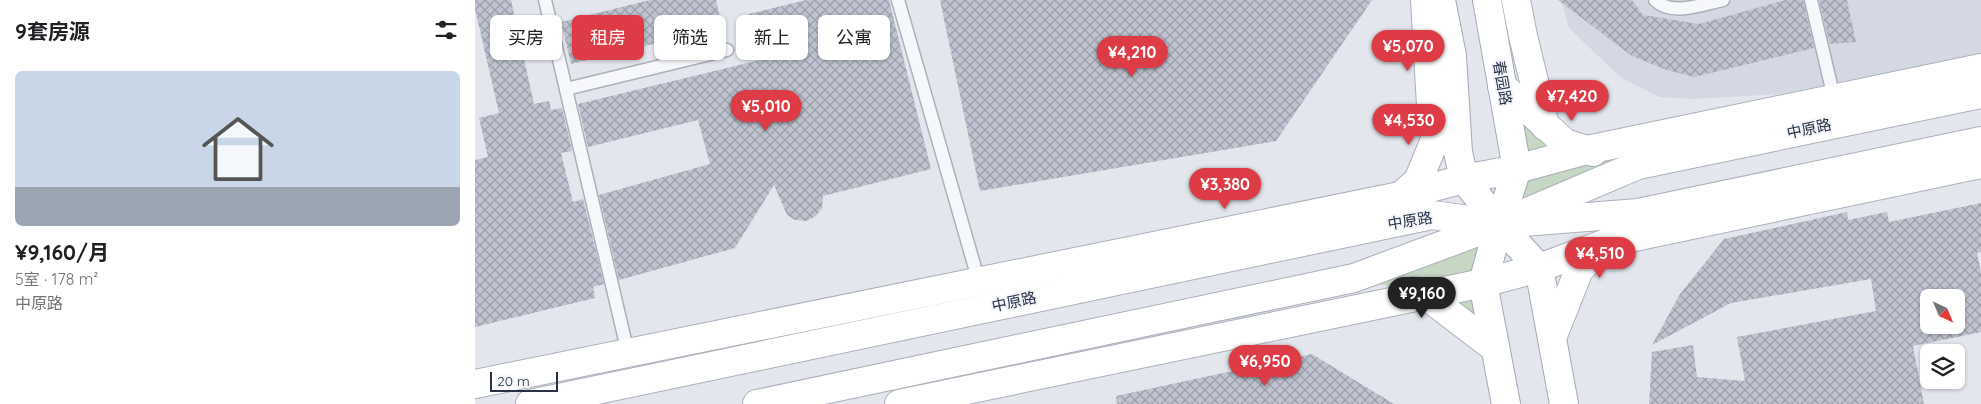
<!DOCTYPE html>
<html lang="zh">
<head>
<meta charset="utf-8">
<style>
  :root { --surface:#fff; --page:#f6f6f6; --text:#202124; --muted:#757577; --line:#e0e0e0; --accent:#dd3c46 }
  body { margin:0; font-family:Quicksand,"Noto Sans SC",sans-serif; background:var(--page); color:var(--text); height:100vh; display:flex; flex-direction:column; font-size:19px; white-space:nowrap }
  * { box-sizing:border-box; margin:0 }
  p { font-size:16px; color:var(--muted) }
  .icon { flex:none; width:28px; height:28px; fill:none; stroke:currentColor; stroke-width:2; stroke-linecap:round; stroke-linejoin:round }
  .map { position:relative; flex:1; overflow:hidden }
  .side { display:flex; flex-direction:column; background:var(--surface); width:475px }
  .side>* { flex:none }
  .top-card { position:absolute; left:15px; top:15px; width:475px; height:45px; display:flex; gap:10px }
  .needle { width:32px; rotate:136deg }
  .controls { position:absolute; left:1445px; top:289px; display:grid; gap:10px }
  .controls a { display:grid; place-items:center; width:45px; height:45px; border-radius:8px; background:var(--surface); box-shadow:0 1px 4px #0004; font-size:25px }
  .scale { position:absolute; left:15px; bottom:12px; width:68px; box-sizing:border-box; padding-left:5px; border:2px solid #283147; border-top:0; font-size:14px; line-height:18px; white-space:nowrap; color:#283147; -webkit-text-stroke:4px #f3f5f9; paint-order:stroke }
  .price { position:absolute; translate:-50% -42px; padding:0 11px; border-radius:18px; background:var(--accent); color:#fff; font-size:16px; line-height:32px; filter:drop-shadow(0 1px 2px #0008) }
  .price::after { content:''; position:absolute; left:50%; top:30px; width:15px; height:11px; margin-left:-8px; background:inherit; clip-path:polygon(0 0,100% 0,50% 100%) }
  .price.on { background:#222; color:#fff }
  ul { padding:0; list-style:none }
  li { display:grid; align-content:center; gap:10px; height:265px; padding:0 15px }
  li+li { border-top:1px solid var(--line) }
  li span { display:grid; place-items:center; height:155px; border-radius:8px; color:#555 }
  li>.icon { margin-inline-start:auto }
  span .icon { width:90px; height:90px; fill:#fffc; stroke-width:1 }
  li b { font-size:21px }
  h2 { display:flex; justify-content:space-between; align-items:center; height:60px; padding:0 15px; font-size:21px }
  .chip { padding:0 18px; border-radius:8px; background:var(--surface); box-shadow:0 1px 4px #0004; font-size:18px; line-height:45px }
  .chip.on { background:var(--accent); color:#fff }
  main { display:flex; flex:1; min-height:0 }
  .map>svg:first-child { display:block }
  .built { fill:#d4d8e2 }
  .garden { fill:#c6d7c3 }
  .building { fill:url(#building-cross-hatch); fill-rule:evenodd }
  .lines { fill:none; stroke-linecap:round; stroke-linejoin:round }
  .lane-casing { stroke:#abb0ba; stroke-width:15 }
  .secondary-casing { stroke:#abb0ba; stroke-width:30 }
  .primary-casing { stroke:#a1a8ba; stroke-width:30 }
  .lane { stroke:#f6f7fa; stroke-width:12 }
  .secondary { stroke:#fff; stroke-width:28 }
  .primary { stroke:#fff; stroke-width:28 }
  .labels { text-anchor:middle; stroke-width:4; stroke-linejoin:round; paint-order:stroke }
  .street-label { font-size:15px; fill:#283147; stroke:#f3f5f9 }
</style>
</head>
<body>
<main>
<section class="side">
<h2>9套房源<svg class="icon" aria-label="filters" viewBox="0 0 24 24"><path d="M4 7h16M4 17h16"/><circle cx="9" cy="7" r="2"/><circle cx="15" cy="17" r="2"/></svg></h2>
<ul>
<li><span style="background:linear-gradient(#c9d6e8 75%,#9aa5b1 0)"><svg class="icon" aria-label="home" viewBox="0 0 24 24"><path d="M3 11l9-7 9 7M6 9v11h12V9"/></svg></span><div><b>¥9,160/月</b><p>5室 · 178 m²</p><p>中原路</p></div></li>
</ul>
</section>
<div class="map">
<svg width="1506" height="404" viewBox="0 0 1506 404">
  <defs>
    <pattern id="building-cross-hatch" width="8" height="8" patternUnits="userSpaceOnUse" patternTransform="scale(1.25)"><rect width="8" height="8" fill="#bfc4d0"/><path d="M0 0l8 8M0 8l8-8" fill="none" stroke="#9ba0ab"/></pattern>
  </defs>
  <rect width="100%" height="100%" fill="#e3e6ec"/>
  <path class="built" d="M1086 0H1506V53L1307 94 1218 99 1184 97 1145 77 1094 28Z"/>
  <path class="garden" d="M1027 86 1090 143 1163 165 1024 224 1020 348 949 294 879 278 1024 224 1042 169Z"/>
  <g class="building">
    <path d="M0 0H36L59 104 74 101 76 110 87 108 97 151 86 153 98 202 108 199 129 284 118 287 120 298 0 327V160L13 157 4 118 24 113 0 9Z"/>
    <path d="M175 0H241L247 27 96 64 86 22Z"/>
    <path d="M331 0H414L456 169 348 196 347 208 341 216 332 221 320 220 312 215 299 185 260 248 144 280 124 195 235 164 223 120 113 147 103 104 285 60 274 14Z"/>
    <path d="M465 0H897L801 141 505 191Z"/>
    <path d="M1083 0H1157L1168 15 1224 24 1310 0H1328L1339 48 1219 77 1192 70 1157 56Z"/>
    <path d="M1344 0H1372L1381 42 1355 44Z"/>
    <path d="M1506 203V252L1502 253 1506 272V332L1438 346 1449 404H1174L1177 352 1218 345 1222 377 1270 381 1262 337 1401 311 1396 279 1256 303 1177 345 1205 294 1249 239 1372 212 1373 220 1412 212 1414 222ZM1454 298H1481V325H1454Z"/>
    <path d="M837 354 919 404H642L641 396Z"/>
  </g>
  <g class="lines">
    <g class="lane-casing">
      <g id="lane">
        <path d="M70 0 153 353"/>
        <path d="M423 0 504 282"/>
        <path d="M1180 0C1197 17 1228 4 1248 0"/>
        <path d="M1336 0 1359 98"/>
        <path d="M91 89 252 50"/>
      </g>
    </g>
    <g class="secondary-casing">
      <g id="secondary">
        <path d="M950 0 956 106"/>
        <path d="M1041 0 1048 36 1070 126"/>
        <path d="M1027 86 1090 143 1118 152"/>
        <path d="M923 198 943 181 959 142 974 70"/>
        <path d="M939 291 949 294 1020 348"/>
        <path d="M1077 338 1104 270 1127 247"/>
        <path d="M0 384 925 196 989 179 1042 169 1112 150 1506 68"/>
        <path d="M55 404 957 215 1024 224 1163 165 1506 94"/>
        <path d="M282 404 879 278 1024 224 1163 213 1506 141"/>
        <path d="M424 404 1008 283 1064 268 1131 243 1506 164"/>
      </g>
    </g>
    <g class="primary-casing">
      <g id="primary">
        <path d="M966 0 977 56 983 152 989 179 1024 224 1008 283 1031 404"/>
        <path d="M1012 0 1042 169 1024 224 1064 268 1089 404"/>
      </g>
    </g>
    <use href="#lane" class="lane"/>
    <use href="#secondary" class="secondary"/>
    <use href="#primary" class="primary"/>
  </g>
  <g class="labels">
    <g class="street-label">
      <text transform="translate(1027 83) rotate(80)" y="5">春园路</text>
      <text transform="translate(1334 129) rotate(-12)" y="5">中原路</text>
      <text transform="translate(935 221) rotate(-9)" y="5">中原路</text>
      <text transform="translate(539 302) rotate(-12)" y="5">中原路</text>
    </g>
  </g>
</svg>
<div class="controls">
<a><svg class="needle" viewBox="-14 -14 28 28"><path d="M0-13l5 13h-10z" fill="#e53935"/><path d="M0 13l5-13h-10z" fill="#757577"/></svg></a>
<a><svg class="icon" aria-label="layers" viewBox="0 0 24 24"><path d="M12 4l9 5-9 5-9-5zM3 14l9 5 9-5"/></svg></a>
</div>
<div class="scale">20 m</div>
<b class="price" style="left:933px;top:72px">¥5,070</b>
<b class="price" style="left:657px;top:78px">¥4,210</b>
<b class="price" style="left:1097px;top:122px">¥7,420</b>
<b class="price" style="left:291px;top:132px">¥5,010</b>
<b class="price" style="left:934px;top:146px">¥4,530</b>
<b class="price" style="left:750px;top:210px">¥3,380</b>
<b class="price" style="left:1125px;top:279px">¥4,510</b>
<b class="price on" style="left:947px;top:319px">¥9,160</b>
<b class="price" style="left:790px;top:387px">¥6,950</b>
<div class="top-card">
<a class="chip">买房</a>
<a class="chip on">租房</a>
<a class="chip">筛选</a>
<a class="chip">新上</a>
<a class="chip">公寓</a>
</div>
</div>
</main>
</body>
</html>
